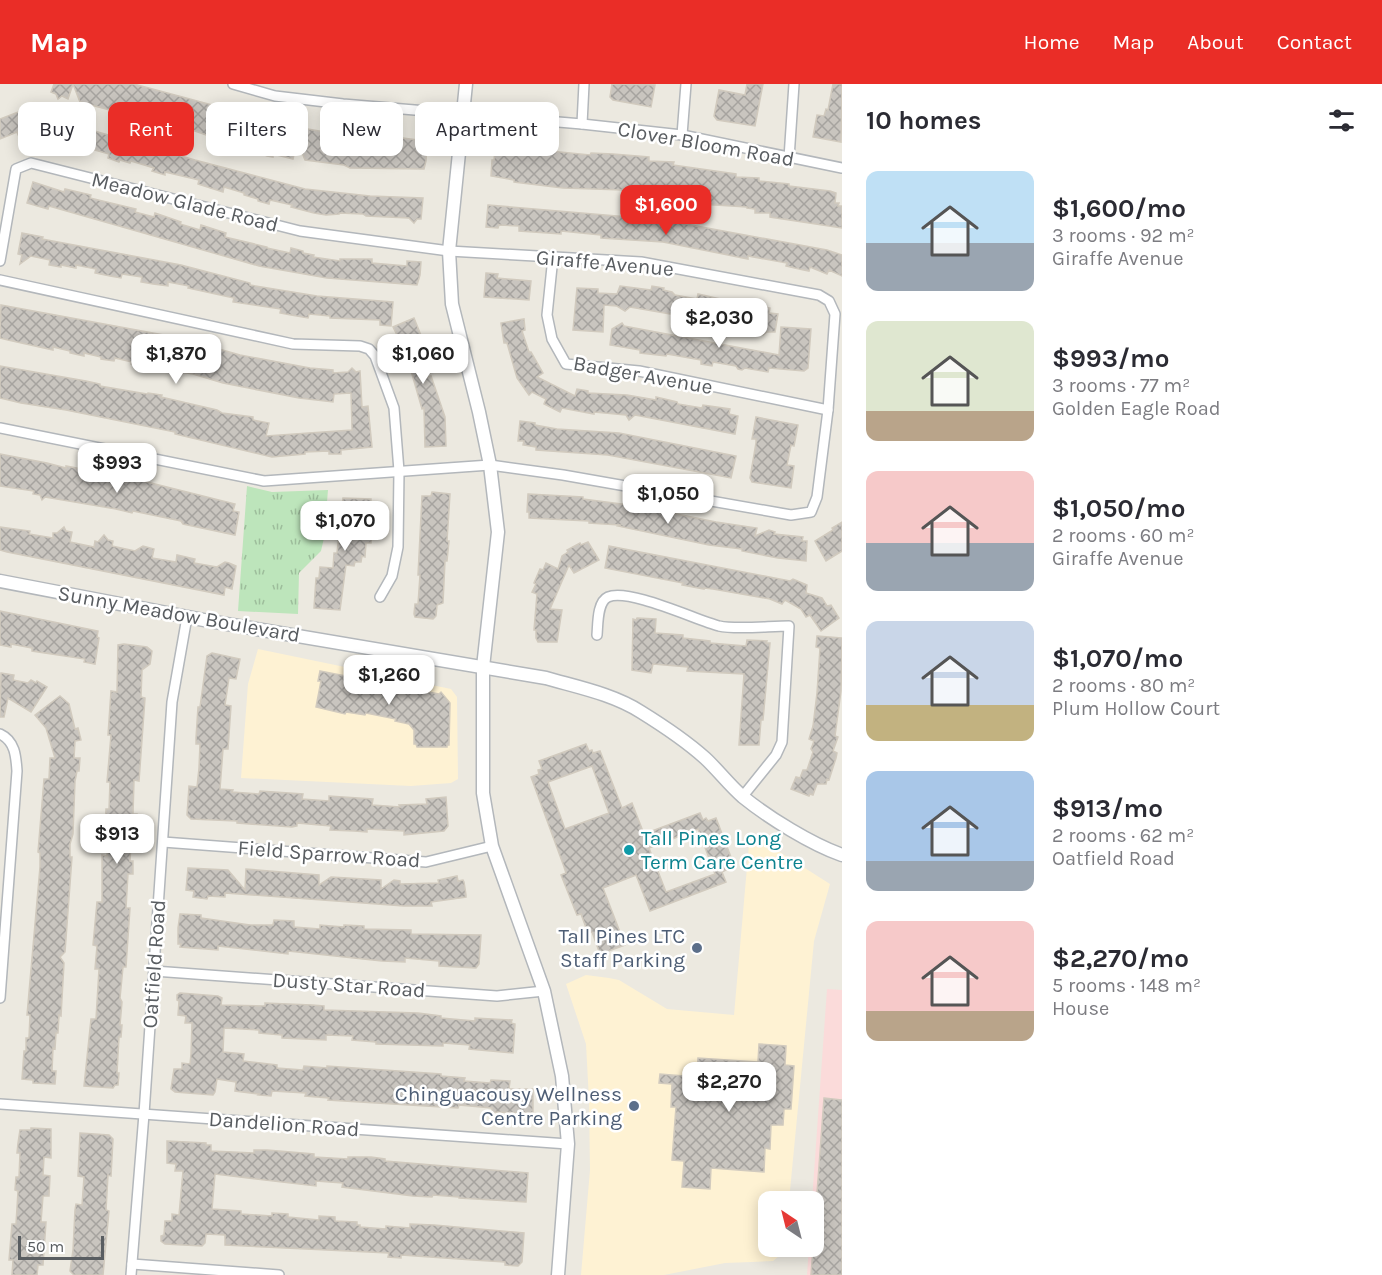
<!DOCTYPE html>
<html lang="en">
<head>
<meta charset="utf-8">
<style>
  :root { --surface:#fff; --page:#f2f2f3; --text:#2b2b33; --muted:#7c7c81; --accent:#ea2d27 }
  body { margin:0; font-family:Karla,sans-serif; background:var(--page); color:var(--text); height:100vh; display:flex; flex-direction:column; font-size:22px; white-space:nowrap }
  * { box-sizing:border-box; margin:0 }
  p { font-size:20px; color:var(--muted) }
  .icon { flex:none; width:33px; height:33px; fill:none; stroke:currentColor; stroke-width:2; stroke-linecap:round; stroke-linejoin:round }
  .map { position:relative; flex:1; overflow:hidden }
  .panel { display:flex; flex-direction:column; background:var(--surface); width:540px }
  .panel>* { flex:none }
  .banner { position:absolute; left:18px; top:18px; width:570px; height:54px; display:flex; gap:12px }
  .needle { width:39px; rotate:325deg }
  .buttons { position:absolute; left:758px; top:1107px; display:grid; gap:12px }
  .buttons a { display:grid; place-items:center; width:66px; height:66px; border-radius:12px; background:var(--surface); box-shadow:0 3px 15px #0003; font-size:30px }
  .scale { position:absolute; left:18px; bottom:15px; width:86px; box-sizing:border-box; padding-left:6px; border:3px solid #595d61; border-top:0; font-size:16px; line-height:21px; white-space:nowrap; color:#595d61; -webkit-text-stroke:4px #fff; paint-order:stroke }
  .price { position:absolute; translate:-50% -51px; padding:0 14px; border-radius:12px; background:#fff; color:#222; font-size:20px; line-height:39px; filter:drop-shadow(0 2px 3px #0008) }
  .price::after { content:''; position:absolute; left:50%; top:36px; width:18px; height:14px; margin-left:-9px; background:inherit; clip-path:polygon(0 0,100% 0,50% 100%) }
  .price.active { background:var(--accent); color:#fff }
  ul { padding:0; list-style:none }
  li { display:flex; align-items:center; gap:18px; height:150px; padding:0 24px }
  li span { display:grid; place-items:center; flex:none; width:168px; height:120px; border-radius:12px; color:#555 }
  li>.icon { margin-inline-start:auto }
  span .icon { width:72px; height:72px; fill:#fffc; stroke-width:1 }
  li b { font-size:26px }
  h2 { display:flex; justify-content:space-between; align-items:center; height:72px; padding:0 24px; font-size:26px }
  .chip { padding:0 21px; border-radius:12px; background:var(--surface); box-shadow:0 3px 15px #0003; font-size:21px; line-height:54px }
  .chip.active { background:var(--accent); color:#fff }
  header { display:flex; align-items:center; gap:36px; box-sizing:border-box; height:84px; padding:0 30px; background:var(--accent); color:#fff }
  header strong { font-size:28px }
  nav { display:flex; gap:33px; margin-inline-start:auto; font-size:21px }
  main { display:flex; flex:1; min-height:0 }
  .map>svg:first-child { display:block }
  .commercial { fill:#fef2d3 }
  .medical { fill:#fbdbda }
  .park { fill:url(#park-tufts) }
  .building { fill:url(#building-cross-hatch); stroke:#d1cabe; stroke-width:1.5; fill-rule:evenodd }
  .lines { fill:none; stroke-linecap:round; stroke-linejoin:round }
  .minor-casing { stroke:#b3b7bb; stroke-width:12 }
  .tertiary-casing { stroke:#b3b7bb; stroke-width:15 }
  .minor { stroke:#fff; stroke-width:9 }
  .tertiary { stroke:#fff; stroke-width:12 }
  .culture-dot { fill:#0f9aa8; stroke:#fff; stroke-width:2 }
  .service-dot { fill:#5c6f8a; stroke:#fff; stroke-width:2 }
  .labels { text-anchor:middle; stroke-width:5; stroke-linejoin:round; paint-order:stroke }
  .street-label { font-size:21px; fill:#595d61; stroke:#fff }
  .culture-label { font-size:21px; fill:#0d838f; stroke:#fff; text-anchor:start }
  .service-label { font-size:21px; fill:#4e5e75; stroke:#fff; text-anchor:end }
</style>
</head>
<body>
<header>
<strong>Map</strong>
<nav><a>Home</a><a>Map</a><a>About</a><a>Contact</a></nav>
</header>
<main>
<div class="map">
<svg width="842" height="1191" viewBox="0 0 842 1191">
  <defs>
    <pattern id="park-tufts" width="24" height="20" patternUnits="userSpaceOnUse" patternTransform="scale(1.5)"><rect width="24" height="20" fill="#bde5bb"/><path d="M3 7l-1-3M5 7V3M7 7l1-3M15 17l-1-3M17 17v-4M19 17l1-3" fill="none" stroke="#9dbd9b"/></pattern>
    <pattern id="building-cross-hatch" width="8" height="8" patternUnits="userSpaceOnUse" patternTransform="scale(1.5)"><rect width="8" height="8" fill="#c9c5bf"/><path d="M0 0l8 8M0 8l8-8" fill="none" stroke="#a6a39f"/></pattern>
  </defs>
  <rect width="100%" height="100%" fill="#ece9e0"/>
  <g class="commercial">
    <path d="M258 565 451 605 457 613 458 695 451 699 411 702 241 694 248 600Z"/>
    <path d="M750 749 830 800 814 857 789 1117 768 1118V1162L785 1163V1167L773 1177 725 1179 664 1191H581L590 1086 589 1016 586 960 566 900 586 891 609 894 619 896 667 925 734 931Z"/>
  </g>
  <path class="medical" d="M827 905 842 906V1191H807L809 1163 813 1162 812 1117Z"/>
  <path class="park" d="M247 402 272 408 328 406 324 454 321 467 299 489 298 530 238 527Z"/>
  <g class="building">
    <path d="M54 0H134L290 42 331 49 373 50 425 57 427 60 426 77 424 85 350 84 344 81 305 76 297 56 293 75 273 70V73L267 72 256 67 220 59 214 56 215 54 192 46 191 50 185 48 181 52 179 46 174 45V43L80 18 73 0 68 15 62 12 58 15 56 10 51 8Z"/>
    <path d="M612 0 655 1 651 23 613 16 610 13Z"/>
    <path d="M747 0H763L755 42 717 36 714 32 719 6 745 11Z"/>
    <path d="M833 0H842L841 58 813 53 817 31 824 32 826 25 828 26Z"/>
    <path d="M21 27 30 48 19 53 17 48 0 55V35Z"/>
    <path d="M39 31 195 76 305 105 370 112 423 114 421 135H417L414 139 409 134 366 132 363 130 339 129V130L326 131 314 129 291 123 292 121 270 116 269 120 258 117V115L244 111V109L224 103 223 108 198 100 199 96 165 88V91L152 87 154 84 131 77 130 79 120 76 119 78 108 74 109 70 34 49Z"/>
    <path d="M520 64 590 71 591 69 613 70 649 73V77L674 78 673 81 736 90V93L759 94V97L789 100V102L830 107 836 109 835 119H839L838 122H842V144L770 133V129H755V125L747 124V123L700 120 701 110 675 108 674 113 654 112V106L624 104 623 106 563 104 514 98V96L491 92 492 76H494L495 66 520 68Z"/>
    <path d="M33 98 64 108 65 105 91 111 90 114 136 125 135 128 154 133 155 129 181 138 180 140 200 146 201 141 226 149 225 153 267 163V164L276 166 290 169 291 164 303 167V169L314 171 313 173 340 177V175H372V179L407 182V177L421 178 420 191 417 201 327 194 259 182 49 122 48 125 27 119Z"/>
    <path d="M488 121 664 136 827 166 842 171V192L829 186 827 190 810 183 809 187 799 185 786 182 787 179 748 172V175L663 158 601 154V151L561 147V150L519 147V142L499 141 498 144 486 143Z"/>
    <path d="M22 149 43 153 42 155 181 181 250 199V201L317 212 393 218 391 242 380 241V236L330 234V232L309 230 308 234 291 231 280 229 281 225 233 218 234 214 188 204 189 202 168 198V202L153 200 141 198 142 193 122 190 121 194 110 192 95 189 96 185 76 181V184L61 181V183L49 181 50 176 31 172 20 180 22 171 18 170Z"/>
    <path d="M486 189 498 190 497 194 531 197 529 216 484 213Z"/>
    <path d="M620 202 651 206 652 202 664 204 663 206 672 208 675 211 697 215 698 210 725 216 724 220 743 224 744 219 770 224 769 229 778 230 775 248H767L763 251 760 246 722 239 630 223 625 227 617 222 604 221 603 248 573 246 577 204 598 205V209L617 210Z"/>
    <path d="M1 221 180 254 240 271 310 284 333 286V289L348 288 352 284 356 288 360 287 362 323 368 322 372 363 341 366V370H329V367L305 368V370L272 373 175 350V348L66 326 21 319 0 314V282L86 297 100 300V302L147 310 148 309 162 311 161 313 217 326 222 329 253 333V336L269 339 266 352 352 346V344L351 309 334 310 333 318 299 314 223 299 193 290 131 280 132 278 115 274 114 277 101 275V273L84 269V272L70 269V267L53 263V266L8 256 0 254Z"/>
    <path d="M414 234 422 254 420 255 425 272 421 273 427 293 431 292 445 333 446 362 425 363 424 324 422 325 401 252 398 253 393 243Z"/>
    <path d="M524 235 525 246 522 247 529 268H531L543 289 537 293 575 312 577 305 588 307V309L627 311 656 316V313L677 318 678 320 702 324 703 321 730 325 729 330 738 332 735 350 635 331 629 336 626 331 594 328V330L562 324 560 328 544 320 546 315 532 308 529 311 517 294 507 259H504L501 239Z"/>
    <path d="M622 239 624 242 779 271 781 243 811 245 808 284 804 287 769 284 768 288 745 284 742 286 738 285 736 282 713 278 712 282 701 280V276L667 270 666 272 640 269V266L610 261 612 245Z"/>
    <path d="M756 333 798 341 794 362 791 361 787 381 794 382 791 404 752 398 750 394 756 359V355H752Z"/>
    <path d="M520 337 535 339V341L557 345 619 349 736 372 731 394 608 371 536 366V363L523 361 524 357H518Z"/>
    <path d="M0 370 47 379 66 384V382L143 397 235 420 233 427 239 428 235 451 183 440 181 437 133 427 132 429 116 425 45 413 42 416 40 411 33 410 34 407 0 402Z"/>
    <path d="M432 408 450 410 447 457H449L447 477H445L443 519 437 521 436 532 433 535 415 533 414 530 415 520H418L420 491H418L422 412H431Z"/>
    <path d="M528 410 583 413V415L637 422 716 438 757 444 755 452 769 446 775 448 774 450 803 453 802 457H807L806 477 778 474 742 467V465L709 461 618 442 620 441 589 439V437L529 434V428H527Z"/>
    <path d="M343 414 371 415 370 439H373L371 459H366L365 473 362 472 361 478H355L354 482 346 481 340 526 314 524 316 494H319L320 483 333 484 334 469H337Z"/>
    <path d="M842 438V467L826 477 815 457 833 446 832 444Z"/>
    <path d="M0 443 30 447 29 450 53 454V449H57L64 443 66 447 72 448 70 458 94 463 95 457 98 458 104 451 108 456 113 457 112 462 135 467 143 462 154 465 152 474 176 478 177 471 195 475 194 479 217 483 225 478 229 479 236 482 232 505 225 503 224 511 7 468 0 466Z"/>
    <path d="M588 458 599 476 574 489 569 481 550 525 562 526 557 558H538L536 554V546H534L537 510 532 508 536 500 534 499 540 485 543 486 546 479 558 485 562 472 568 468 567 466 580 459 581 461Z"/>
    <path d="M609 462 790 497 793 495 807 501 806 509 822 514 827 522 831 521 839 534 821 547 810 531 806 533 801 525 785 516 782 520 770 515 713 505 704 504V505L682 501 683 499 605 484Z"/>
    <path d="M0 527 98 547 97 553 99 554 95 580 84 578 85 575 32 567V564L11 560V563L0 561Z"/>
    <path d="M637 534 656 535 655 549 683 551V554L710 557V559L746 562 747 556 767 557 766 559H770L763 636H761L759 661H739L744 590 687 587 688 583 653 580 651 589 632 586 633 535 636 536Z"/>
    <path d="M817 552 842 554 841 607 835 652 838 653 833 667 837 669 836 674 829 696 827 695 826 700H817L813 711 810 710 809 712 791 705 796 693 800 694 803 686H807L813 668 811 665 814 657 809 655 813 642 817 609 820 564 816 563Z"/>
    <path d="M124 560 147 563 152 567 150 580 142 586 141 613 145 614 139 697 134 696 133 730H137L136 743H132L130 777H133V790H128L126 824H130L126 883H123L120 914 122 918 120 941H122L121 953H119L117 989H119L118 1001H115L113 1004 84 1002 91 935H96L99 885H95L97 862 93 861 97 818H102V771L107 772 109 745H105L106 725H109L110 698H107L111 651H108L111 607 117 608 118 561Z"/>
    <path d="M212 569 240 575 236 595 229 594 225 621 231 622 228 665H223L220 705 233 706 232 708 259 710 260 707 303 710 302 715 329 717V712L373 715 372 721 400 723 399 721 427 720 426 715 446 713 448 742 444 747 404 751V747L367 745V748L354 747 330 746 331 742 297 739V742L292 743 237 739V737L191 735 187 731 189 702 197 703 199 684 200 660H196V654L198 623H200L207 572Z"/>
    <path d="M320 587 402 603 439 610 441 608 450 619 449 661H447V663H417L416 660H414V646L409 640 395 637 396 635 366 629 365 631 346 628 345 630 316 623 321 597H318Z"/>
    <path d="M1 589 14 591 13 596 28 599 31 596 36 599 37 597 47 603 31 628 8 614 4 633H0Z"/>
    <path d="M60 612 69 620 75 645 78 644 81 656 75 657 74 674H80L79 687H77L75 697 73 750 70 760V773H72L65 868 60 873 64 879 61 932 59 931 58 949H56L55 965 53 964 52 987H56L55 1000 33 999V996L22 995 24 967H26V954H29L30 931H27L40 783V769L38 768 44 695H49L50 674H55L46 644 35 631Z"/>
    <path d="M586 660 589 667 592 666 593 669 600 667 622 724 632 719 644 750 700 729 703 736 706 734 708 737 716 734 734 781 725 784 726 786 722 788 726 798 650 827 636 791 603 804 625 861 600 870 592 848 588 849 581 830 577 831 561 791 566 789 563 780 531 693 539 690 538 686 542 685 539 677ZM592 682 609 729 565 745 548 698ZM698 745 715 790 666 808 649 764Z"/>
    <path d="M188 784 228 786 245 806 246 785 319 791V801L331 793 381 796V805L394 796 400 797V800L439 799 438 796 457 792 458 797 463 796 464 798 466 811V813L431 818 432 822H404L225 809V813L208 812 207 815 193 813 194 807 186 806Z"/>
    <path d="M180 830 201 831V834L250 841H273L274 836 294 837V843L320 845V841L344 843V841L364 842V845L411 846V850L481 851 479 880 476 884 439 882V877L405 874V878L382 877 288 867V870L218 862V866L180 863 181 860H178V844Z"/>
    <path d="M180 909 218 912 222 914 221 921 265 922V919L312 921 324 922V926L418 929 441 932V934L475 937V934L512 936 511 939 515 940 513 969 469 965 470 961 443 959V962L376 960V958L352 956 353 952 326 951V956L282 954V951L259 949V946L224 944 223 968 244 970 243 977 277 981V984L303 986 304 982 327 984V982L441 990V992L465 994 464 997 490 999 491 996 510 997 509 1005H533V1029L492 1028V1024L459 1021 458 1024 328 1016 329 1014 305 1012 306 1009 272 1007 271 1012 258 1011 259 1010 235 1007 236 998 217 995 215 1008 213 1011 175 1008 171 1005 174 985H182V979L190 980 191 970 192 939H185L186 932 178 931 179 917 177 916V911Z"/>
    <path d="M759 960 786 962 785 981 794 982 791 1025H784L783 1041H771L770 1065 765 1064 764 1088 711 1084 710 1105 682 1103 684 1077 672 1076 676 1023H671L672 1000 659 999 660 990 697 993 698 974 758 978Z"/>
    <path d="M824 1014 842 1016V1191H811Z"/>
    <path d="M31 1044 51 1045V1074L44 1073 43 1091 50 1092 49 1112H43L41 1138H46L43 1181H38L37 1191H12L13 1176H9L12 1140H16L18 1107 15 1106 16 1093H19L20 1069H17L18 1059 20 1046H31Z"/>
    <path d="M80 1049 109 1051 113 1055 111 1092 108 1091 106 1126 109 1127 103 1191H74L70 1187 73 1166 75 1126 76 1120 82 1121 84 1093 78 1092Z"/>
    <path d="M167 1057 206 1059V1061H211V1067L254 1069V1066H267L314 1070V1073L348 1075V1073H371L385 1075V1077L528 1089 526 1118 459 1114V1113L433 1111 432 1113 413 1112 342 1103 343 1099 316 1097V1102L215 1090 212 1125 241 1127V1130L272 1132V1129L288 1130V1133L319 1136V1132L335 1133V1137L357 1138V1141H360V1143L386 1145V1142L410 1144V1140L434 1141 524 1149 522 1178 518 1182 505 1181V1178L473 1176 401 1171V1174L388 1173 389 1169 225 1161V1151L206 1150 205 1159 202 1162 165 1160 161 1157V1152L164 1151 165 1137H172V1130L179 1131 183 1087H175L176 1080 167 1079Z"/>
  </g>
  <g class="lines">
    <g class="minor-casing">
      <g id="minor">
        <path d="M233 0 275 12 343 20 582 40 682 51 842 84"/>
        <path d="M582 40 584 0"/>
        <path d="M682 51 686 0"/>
        <path d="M789 74 794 0"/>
        <path d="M553 173 547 231 552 255 566 280 639 287 828 326"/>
        <path d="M0 177 16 85 31 79 300 147 449 167 641 178 819 211 829 217 835 230 828 326 817 413 811 428 791 431 563 391 490 381 264 397 0 344"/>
        <path d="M0 196 293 260 360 262 369 265 375 272 394 324 399 387 398 463 392 492 380 513"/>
        <path d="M597 551C598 540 597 518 608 513 629 504 696 536 719 542 736 546 770 542 789 542L782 658 776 671 743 712"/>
        <path d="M0 650C15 657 16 672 17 687L0 914"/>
        <path d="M163 758 426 778 492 762"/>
        <path d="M154 887 497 912 544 907"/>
        <path d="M0 1020 568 1060"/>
        <path d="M132 1180 279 1191"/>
        <path d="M131 1191 144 1030 172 618 187 533"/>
      </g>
    </g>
    <g class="tertiary-casing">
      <g id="tertiary">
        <path d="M466 0 449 167 452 220 479 328 490 381 498 448 483 583V709L492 762 544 907 562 992 568 1060 558 1191"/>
        <path d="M0 497 209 537 546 594C577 603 613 610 641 628 662 641 686 657 705 674 718 686 729 701 743 713 769 734 811 760 842 771"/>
      </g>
    </g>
    <use href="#minor" class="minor"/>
    <use href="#tertiary" class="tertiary"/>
  </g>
  <circle class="culture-dot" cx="629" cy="766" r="6"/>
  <g class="service-dot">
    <circle cx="697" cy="864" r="6"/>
    <circle cx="634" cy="1022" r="6"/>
  </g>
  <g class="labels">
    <g class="street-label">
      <text transform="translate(706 60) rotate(10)" y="7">Clover Bloom Road</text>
      <text transform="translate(185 118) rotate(14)" y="7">Meadow Glade Road</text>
      <text transform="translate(605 179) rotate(5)" y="7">Giraffe Avenue</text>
      <text transform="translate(643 291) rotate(10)" y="7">Badger Avenue</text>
      <text transform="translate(179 530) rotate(10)" y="7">Sunny Meadow Boulevard</text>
      <text transform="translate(329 770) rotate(4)" y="7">Field Sparrow Road</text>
      <text transform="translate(154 880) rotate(-86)" y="7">Oatfield Road</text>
      <text transform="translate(349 901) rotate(4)" y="7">Dusty Star Road</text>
      <text transform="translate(284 1040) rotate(4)" y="7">Dandelion Road</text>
    </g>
    <g class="culture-label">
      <text x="641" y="761">Tall Pines Long<tspan x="641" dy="24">Term Care Centre</tspan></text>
    </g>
    <g class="service-label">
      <text x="685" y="859">Tall Pines LTC<tspan x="685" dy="24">Staff Parking</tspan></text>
      <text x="622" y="1017">Chinguacousy Wellness<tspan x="622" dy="24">Centre Parking</tspan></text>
    </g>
  </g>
</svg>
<div class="buttons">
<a><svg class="needle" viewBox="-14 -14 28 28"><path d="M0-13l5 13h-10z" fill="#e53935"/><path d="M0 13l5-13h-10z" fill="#7c7c81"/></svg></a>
</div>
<div class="scale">50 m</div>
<b class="price active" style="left:666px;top:152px">$1,600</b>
<b class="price" style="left:719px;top:265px">$2,030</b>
<b class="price" style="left:176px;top:301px">$1,870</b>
<b class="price" style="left:423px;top:301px">$1,060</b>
<b class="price" style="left:117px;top:410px">$993</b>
<b class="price" style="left:668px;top:441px">$1,050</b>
<b class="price" style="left:345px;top:468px">$1,070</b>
<b class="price" style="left:389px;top:622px">$1,260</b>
<b class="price" style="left:117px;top:781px">$913</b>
<b class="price" style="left:729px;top:1029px">$2,270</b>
<div class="banner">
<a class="chip">Buy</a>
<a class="chip active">Rent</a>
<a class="chip">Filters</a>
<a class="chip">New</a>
<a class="chip">Apartment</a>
</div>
</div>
<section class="panel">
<h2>10 homes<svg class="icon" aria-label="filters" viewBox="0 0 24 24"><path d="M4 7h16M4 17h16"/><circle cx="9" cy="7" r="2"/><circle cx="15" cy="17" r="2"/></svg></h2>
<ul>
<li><span style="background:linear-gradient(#bfe0f5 60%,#9aa5b1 0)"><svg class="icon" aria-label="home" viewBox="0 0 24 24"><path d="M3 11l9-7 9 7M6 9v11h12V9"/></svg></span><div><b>$1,600/mo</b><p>3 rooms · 92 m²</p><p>Giraffe Avenue</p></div></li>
<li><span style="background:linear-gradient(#dfe7d0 75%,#b9a48a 0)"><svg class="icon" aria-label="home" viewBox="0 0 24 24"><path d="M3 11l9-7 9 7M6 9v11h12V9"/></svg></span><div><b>$993/mo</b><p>3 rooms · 77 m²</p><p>Golden Eagle Road</p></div></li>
<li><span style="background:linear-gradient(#f6c9c9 60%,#9aa5b1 0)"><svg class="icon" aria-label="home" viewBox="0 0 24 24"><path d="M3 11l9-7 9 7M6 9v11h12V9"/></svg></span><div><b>$1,050/mo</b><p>2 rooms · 60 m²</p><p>Giraffe Avenue</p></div></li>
<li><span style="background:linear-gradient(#c9d6e8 70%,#c2b280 0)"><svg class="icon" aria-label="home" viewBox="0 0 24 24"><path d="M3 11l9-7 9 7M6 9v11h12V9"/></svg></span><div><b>$1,070/mo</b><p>2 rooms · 80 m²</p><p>Plum Hollow Court</p></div></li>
<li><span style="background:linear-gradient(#a9c7e8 75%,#9aa5b1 0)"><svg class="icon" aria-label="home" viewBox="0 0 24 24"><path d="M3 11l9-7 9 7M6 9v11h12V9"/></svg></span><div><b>$913/mo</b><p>2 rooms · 62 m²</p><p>Oatfield Road</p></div></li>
<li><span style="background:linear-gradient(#f6c9c9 75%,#b9a48a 0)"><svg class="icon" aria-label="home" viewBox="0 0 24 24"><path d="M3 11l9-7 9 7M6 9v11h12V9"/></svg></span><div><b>$2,270/mo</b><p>5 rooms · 148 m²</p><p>House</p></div></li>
</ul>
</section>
</main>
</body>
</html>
